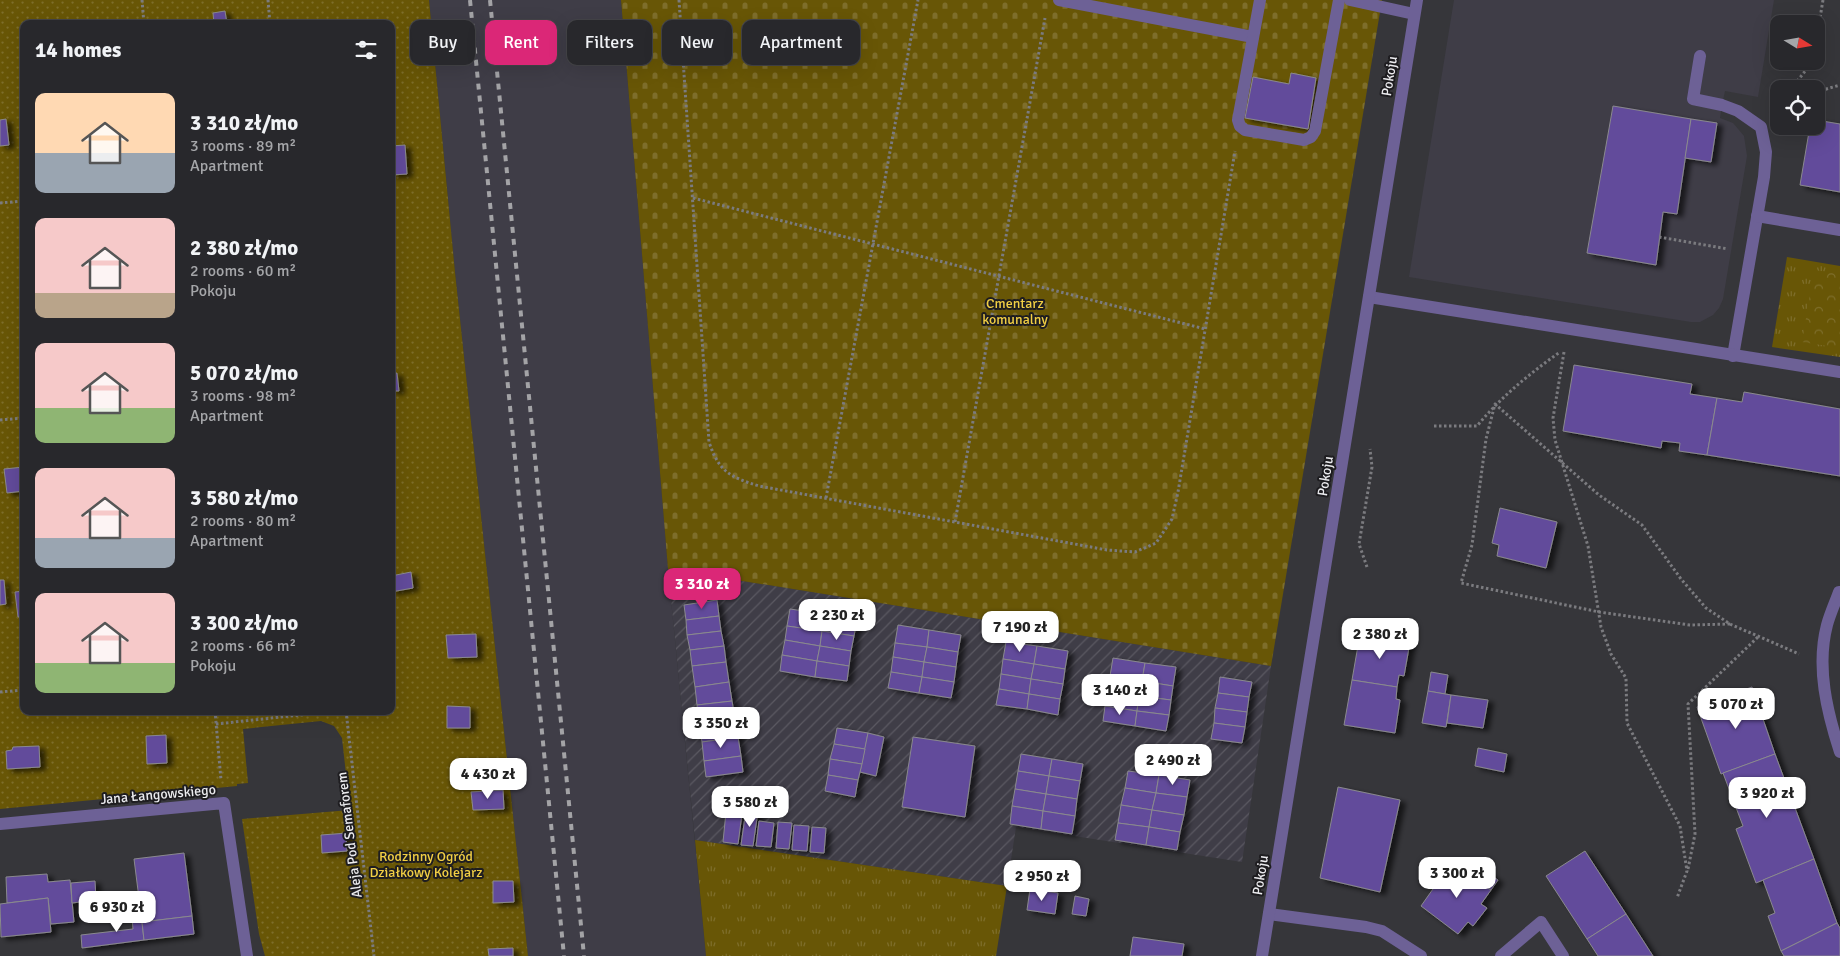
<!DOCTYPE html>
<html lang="en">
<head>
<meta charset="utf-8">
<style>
  :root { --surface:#28282c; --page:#343438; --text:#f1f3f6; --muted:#a5a6a9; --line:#444448; --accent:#db2777 }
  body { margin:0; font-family:Signika,sans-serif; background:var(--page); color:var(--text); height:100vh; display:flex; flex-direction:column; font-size:19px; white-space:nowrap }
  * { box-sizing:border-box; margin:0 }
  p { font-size:16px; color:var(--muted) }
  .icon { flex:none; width:28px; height:28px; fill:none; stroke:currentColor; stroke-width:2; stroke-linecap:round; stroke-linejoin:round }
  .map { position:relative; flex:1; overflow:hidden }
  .panel { position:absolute; left:20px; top:20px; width:375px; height:695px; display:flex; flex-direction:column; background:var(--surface); border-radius:10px; box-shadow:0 5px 20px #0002,0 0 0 1px var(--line) }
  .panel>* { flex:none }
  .hud { position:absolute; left:410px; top:20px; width:475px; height:45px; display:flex; gap:10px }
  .needle { width:32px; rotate:101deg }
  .buttons { position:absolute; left:1770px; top:15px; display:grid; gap:10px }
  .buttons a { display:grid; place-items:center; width:55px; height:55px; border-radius:10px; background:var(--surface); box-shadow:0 5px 20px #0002,0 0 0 1px var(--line); font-size:25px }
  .price { position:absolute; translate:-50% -42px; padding:0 11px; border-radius:10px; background:#fff; color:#222; font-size:16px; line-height:32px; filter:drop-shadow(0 1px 2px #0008) }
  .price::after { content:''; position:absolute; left:50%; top:30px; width:15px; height:11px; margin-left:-8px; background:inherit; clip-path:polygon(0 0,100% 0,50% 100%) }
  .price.selected { background:var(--accent); color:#fff }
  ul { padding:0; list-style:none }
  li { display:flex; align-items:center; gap:15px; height:125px; padding:0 15px }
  li span { display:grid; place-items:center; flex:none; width:140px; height:100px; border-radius:10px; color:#555 }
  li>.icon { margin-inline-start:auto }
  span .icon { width:60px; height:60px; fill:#fffc; stroke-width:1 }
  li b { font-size:21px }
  h2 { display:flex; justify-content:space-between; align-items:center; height:60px; padding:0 15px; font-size:21px }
  .chip { padding:0 18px; border-radius:10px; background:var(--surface); box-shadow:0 5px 20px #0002,0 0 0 1px var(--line); font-size:18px; line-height:45px }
  .chip.selected { background:var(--accent); color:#fff }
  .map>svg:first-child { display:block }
  .built { fill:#3f3d47 }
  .industrial { fill:url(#industrial-furrows) }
  .grass { fill:url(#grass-tufts) }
  .cemetery { fill:url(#cemetery-stones) }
  .park { fill:url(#park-crowns) }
  .garden { fill:url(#garden-dots); fill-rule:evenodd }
  .building { fill:#624b9b; stroke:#8a898e; filter:url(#shadow) }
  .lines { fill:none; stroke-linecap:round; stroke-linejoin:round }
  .path { stroke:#7b7b7f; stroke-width:3; stroke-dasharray:2.5 2.5; stroke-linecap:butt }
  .service { stroke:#6d6196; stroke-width:12 }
  .minor { stroke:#6d6196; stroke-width:12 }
  .rail { stroke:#a3a3a6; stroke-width:4; stroke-dasharray:6 6; stroke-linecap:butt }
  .labels { text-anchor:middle; stroke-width:4; stroke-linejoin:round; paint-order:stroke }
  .street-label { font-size:14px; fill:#ebebee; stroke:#1e1d20 }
  .park-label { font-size:14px; fill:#f2cf44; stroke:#1e1d20 }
</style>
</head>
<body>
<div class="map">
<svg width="1840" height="956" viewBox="0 0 1840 956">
  <defs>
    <pattern id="industrial-furrows" width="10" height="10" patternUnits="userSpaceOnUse" patternTransform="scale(1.25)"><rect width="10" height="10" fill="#3f3d47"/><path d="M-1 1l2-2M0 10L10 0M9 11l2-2" fill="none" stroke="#5b5962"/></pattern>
    <pattern id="grass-tufts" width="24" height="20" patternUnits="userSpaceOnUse" patternTransform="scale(1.25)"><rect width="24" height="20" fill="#685606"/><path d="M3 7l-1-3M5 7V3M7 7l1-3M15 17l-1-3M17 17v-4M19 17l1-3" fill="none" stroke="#7e6e2b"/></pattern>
    <pattern id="cemetery-stones" width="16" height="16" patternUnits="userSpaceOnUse" patternTransform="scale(1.25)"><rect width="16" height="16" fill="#685606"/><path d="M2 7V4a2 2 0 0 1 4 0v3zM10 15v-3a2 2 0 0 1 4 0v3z" fill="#7e6e2b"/></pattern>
    <pattern id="park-crowns" width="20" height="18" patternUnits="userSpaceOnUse" patternTransform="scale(1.25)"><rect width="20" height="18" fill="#685606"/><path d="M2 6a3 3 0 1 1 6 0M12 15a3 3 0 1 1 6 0" fill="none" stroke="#7e6e2b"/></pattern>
    <pattern id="garden-dots" width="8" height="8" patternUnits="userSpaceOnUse" patternTransform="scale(1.25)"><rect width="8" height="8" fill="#685606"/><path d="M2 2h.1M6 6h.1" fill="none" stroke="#7e6e2b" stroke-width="1.8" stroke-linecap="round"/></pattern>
    <filter id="shadow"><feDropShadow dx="5.5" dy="3" stdDeviation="2.5" flood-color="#0009"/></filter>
  </defs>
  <rect width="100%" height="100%" fill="#36363a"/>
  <g class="built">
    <path d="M429 0H621L668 569 706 956H528L455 272Z"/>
    <path d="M1454 0H1774L1758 97 1725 91 1722 105 1720 118 1733 123 1744 136 1747 156 1723 299 1719 308 1713 315 1700 322H1691L1409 277Z"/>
  </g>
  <path class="industrial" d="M668 569 1271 666 1242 862 1016 827 1007 886 695 840Z"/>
  <g class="grass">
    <path d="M1787 257 1840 266V357L1772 347Z"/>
    <path d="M695 840 1007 886 996 956H706Z"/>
  </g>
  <path class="cemetery" d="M621 0H1382L1271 666 668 569Z"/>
  <path class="park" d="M1814 270 1840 274V348L1802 342Z"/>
  <path class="garden" d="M0 0H429L455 272 528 956H265L259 934 242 819 350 810 342 738 334 726 321 721 243 729 248 783 237 784V786L0 809ZM24 24H391V711H24Z"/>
  <g class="building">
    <path d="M225 11 227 24H214L213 13Z"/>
    <path d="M1291 73 1316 78 1308 129 1245 118 1253 77 1289 84Z"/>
    <path d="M1613 106 1691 119 1677 214 1663 212 1656 265 1587 253Z"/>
    <path d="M6 119 9 145 0 146V120Z"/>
    <path d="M1691 119 1717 123 1711 162 1685 158Z"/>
    <path d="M1816 120 1840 124V192L1800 185 1810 126H1816Z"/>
    <path d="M405 145 407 174 391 175V146Z"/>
    <path d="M1574 365 1692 384 1690 394 1717 398 1707 455 1679 451 1680 443 1662 441 1661 448 1563 431Z"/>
    <path d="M397 373 399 391H391V374Z"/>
    <path d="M1744 392 1840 409V476L1707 455 1717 398 1742 402Z"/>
    <path d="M24 467V491L7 493 4 469Z"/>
    <path d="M1500 508 1557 522 1546 568 1497 556 1499 545 1492 543Z"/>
    <path d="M411 572 413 588 391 592V576Z"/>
    <path d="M0 580H4L6 604 0 605Z"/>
    <path d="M24 591V617H18L15 592Z"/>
    <path d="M717 600 719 616 686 620 684 605Z"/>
    <path d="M790 609 824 614 822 631 787 626Z"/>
    <path d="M824 614 857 619 854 636 822 631Z"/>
    <path d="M719 616 721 631 687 635 686 620Z"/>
    <path d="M898 625 929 630 927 647 895 643Z"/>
    <path d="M787 626 822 631 820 646 785 640Z"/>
    <path d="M929 630 961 635 958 652 927 647Z"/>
    <path d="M721 631 724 646 690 650 687 635Z"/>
    <path d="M822 631 854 636 851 651 820 646Z"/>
    <path d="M476 634 477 657 448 658 446 635Z"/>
    <path d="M1360 634 1410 642 1404 676 1399 675 1397 687 1352 680Z"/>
    <path d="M785 640 820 646 817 661 782 655Z"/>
    <path d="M1006 642 1037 646 1034 664 1003 659Z"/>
    <path d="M895 643 927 647 924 662 893 657Z"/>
    <path d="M724 646 726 662 692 666 690 650Z"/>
    <path d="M820 646 851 651 849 666 817 661Z"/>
    <path d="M1037 646 1068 651 1065 669 1034 664Z"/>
    <path d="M927 647 958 652 956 667 924 662Z"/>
    <path d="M782 655 817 661 815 677 780 671Z"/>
    <path d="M893 657 924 662 922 677 891 672Z"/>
    <path d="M1113 658 1145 663 1142 681 1110 676Z"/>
    <path d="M1003 659 1034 664 1031 679 1001 674Z"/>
    <path d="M817 661 849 666 847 681 815 677Z"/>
    <path d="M726 662 729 682 695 687 692 666Z"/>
    <path d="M924 662 956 667 954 682 922 677Z"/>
    <path d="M1145 663 1176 667 1173 686 1142 681Z"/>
    <path d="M1034 664 1065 669 1063 684 1031 679Z"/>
    <path d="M891 672 922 677 919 693 888 688Z"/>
    <path d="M1431 672 1448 675 1445 694 1428 691Z"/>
    <path d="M1001 674 1031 679 1029 694 999 689Z"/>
    <path d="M1110 676 1142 681 1139 696 1108 691Z"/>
    <path d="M922 677 954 682 951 698 919 693Z"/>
    <path d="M1220 677 1252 682 1249 697 1218 693Z"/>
    <path d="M1031 679 1063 684 1060 699 1029 694Z"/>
    <path d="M1352 680 1397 687 1396 699 1400 700 1395 733 1344 725Z"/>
    <path d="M1142 681 1173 686 1171 700 1139 696Z"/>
    <path d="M729 682 732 701 697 705 695 687Z"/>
    <path d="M1752 687 1775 754 1721 774 1697 707Z"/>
    <path d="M999 689 1029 694 1027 709 996 705Z"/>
    <path d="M1108 691 1139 696 1137 711 1105 706Z"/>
    <path d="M1428 691 1451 695 1446 727 1422 723Z"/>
    <path d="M1218 693 1249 697 1247 712 1215 708Z"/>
    <path d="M1029 694 1060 699 1058 715 1027 709Z"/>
    <path d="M1451 695 1488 700 1483 728 1447 723Z"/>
    <path d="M1139 696 1171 700 1169 715 1137 711Z"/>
    <path d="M732 701 735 719 699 723 697 705Z"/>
    <path d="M447 706 470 707V728H447Z"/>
    <path d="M1105 706 1137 711 1135 726 1103 721Z"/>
    <path d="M1215 708 1247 712 1245 727 1214 723Z"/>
    <path d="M1137 711 1169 715 1166 731 1135 726Z"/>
    <path d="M735 719 738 737 702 742 699 723Z"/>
    <path d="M1214 723 1245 727 1242 743 1211 739Z"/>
    <path d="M837 728 868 733 865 749 834 744Z"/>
    <path d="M868 733 884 737 876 776 860 772Z"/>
    <path d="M166 735 167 763 147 764 146 736Z"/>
    <path d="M738 737 741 756 704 761 702 742Z"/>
    <path d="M913 737 975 746 965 817 902 807Z"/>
    <path d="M834 744 865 749 862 764 830 759Z"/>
    <path d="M39 746 40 767 7 769 6 751 12 750 13 747Z"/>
    <path d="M1478 748 1507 754 1504 772 1475 766Z"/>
    <path d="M1021 754 1052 759 1049 776 1018 771Z"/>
    <path d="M1775 754 1814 859 1756 883 1736 829 1743 826 1723 773Z"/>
    <path d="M741 756 743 772 706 777 704 761Z"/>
    <path d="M830 759 862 764 858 780 828 775Z"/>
    <path d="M1052 759 1083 764 1080 781 1049 776Z"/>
    <path d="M1018 771 1049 776 1046 794 1015 789Z"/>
    <path d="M1128 771 1159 775 1156 793 1125 788Z"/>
    <path d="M828 775 858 780 855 797 825 791Z"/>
    <path d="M1159 775 1190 780 1187 797 1156 793Z"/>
    <path d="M1049 776 1080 781 1077 799 1046 794Z"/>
    <path d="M1338 787 1400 800 1380 892 1320 878Z"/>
    <path d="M1125 788 1156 793 1152 810 1121 805Z"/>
    <path d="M1015 789 1046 794 1043 811 1012 806Z"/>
    <path d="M503 790 504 809 473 810 471 792Z"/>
    <path d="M1156 793 1187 797 1184 815 1152 810Z"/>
    <path d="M1046 794 1077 799 1075 816 1043 811Z"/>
    <path d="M1121 805 1152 810 1149 827 1118 823Z"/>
    <path d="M1012 806 1043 811 1041 829 1010 824Z"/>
    <path d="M746 810 758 811 753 846 741 845Z"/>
    <path d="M1152 810 1184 815 1180 832 1149 827Z"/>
    <path d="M1043 811 1075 816 1072 834 1041 829Z"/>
    <path d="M726 812 742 814 738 844 723 842Z"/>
    <path d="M759 821 774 823 771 847 756 846Z"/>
    <path d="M778 822 792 823 789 849 776 848Z"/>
    <path d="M1118 823 1149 827 1146 845 1115 840Z"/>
    <path d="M794 825 809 826 807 851 792 850Z"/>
    <path d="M812 827 826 828 824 853 810 852Z"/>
    <path d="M1149 827 1180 832 1177 850 1146 845Z"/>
    <path d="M348 833 349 838H346L347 851 322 853 321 835Z"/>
    <path d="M1585 851 1626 914 1587 939 1546 876Z"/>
    <path d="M184 853 192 916 142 922 134 859Z"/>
    <path d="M1814 859 1837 923 1781 951 1768 916 1775 913 1763 880Z"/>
    <path d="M1452 862 1491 890 1481 904 1487 908 1473 926 1468 922 1458 934 1421 906Z"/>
    <path d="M1483 870 1498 880 1491 890 1476 879Z"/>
    <path d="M47 874 48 882 70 880 74 922 51 924 48 898 7 903 6 877Z"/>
    <path d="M95 881 96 900 72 903 71 883Z"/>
    <path d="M493 881H513L514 902 493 903Z"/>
    <path d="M1030 889 1058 893 1055 914 1027 910Z"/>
    <path d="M1075 896 1089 899 1086 916 1072 914Z"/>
    <path d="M48 898 51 932 1 937 0 904Z"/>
    <path d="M140 905 144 940 82 948 81 935 133 929 131 906Z"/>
    <path d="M1626 914 1653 956H1598L1587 939Z"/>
    <path d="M192 916 194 934 144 940 142 922Z"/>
    <path d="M1837 923 1840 928V956H1784L1781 951Z"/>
    <path d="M1133 937 1184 944 1182 956H1130Z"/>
    <path d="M513 948V956H489L488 949Z"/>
  </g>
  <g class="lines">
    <g class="path">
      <path d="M142 0 144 24"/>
      <path d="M268 0 270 24"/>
      <path d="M679 0 709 442C719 472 730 477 759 486L1107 550 1135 552 1156 543 1172 519 1178 492 1235 151"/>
      <path d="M1816 42 1823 0"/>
      <path d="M1791 89 1806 70 1810 61"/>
      <path d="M1816 92 1840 85"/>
      <path d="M693 198 1205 329"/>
      <path d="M0 203 24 201"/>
      <path d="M1659 237 1728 249"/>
      <path d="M1564 352 1553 418 1555 440 1588 546 1601 627 1611 654 1626 678 1627 723 1680 826 1687 871 1677 898"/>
      <path d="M0 420 24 418"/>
      <path d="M1434 426H1477C1501 397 1529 374 1560 352"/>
      <path d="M826 498 918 0"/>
      <path d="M955 522 1045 18"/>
      <path d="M1367 567 1359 544 1372 467 1370 449"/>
      <path d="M1730 624 1690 625 1599 612 1461 583 1472 545 1486 439 1495 404 1599 495 1642 525 1681 579 1706 608 1730 624 1799 654"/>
      <path d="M0 692 24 690"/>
      <path d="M215 711 221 780"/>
      <path d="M346 711 374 956"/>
      <path d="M216 724 337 711"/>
      <path d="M1688 869 1695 834 1688 704 1759 636"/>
    </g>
    <g class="service">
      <path d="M1059 0 1253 37"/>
      <path d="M1260 0 1238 120 1240 126 1245 130 1304 140 1311 137 1315 131 1339 0"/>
      <path d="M1350 0 1414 14"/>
      <path d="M1700 56 1693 99 1722 105 1738 111 1761 127 1766 152 1764 177 1733 356"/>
      <path d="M1757 216 1840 230"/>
      <path d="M1369 297 1840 372"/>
      <path d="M1269 914 1366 927 1382 931 1421 956"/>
      <path d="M1501 956 1541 922 1563 956"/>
    </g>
    <g class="minor">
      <path d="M1839 592C1835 603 1830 614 1827 625 1816 667 1827 712 1840 752"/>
      <path d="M0 824 224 803 247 956"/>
      <path d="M1262 956 1417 0"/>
    </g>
    <g class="rail">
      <path d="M470 0 564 956"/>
      <path d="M490 0 584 956"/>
    </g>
  </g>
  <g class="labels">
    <g class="street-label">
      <text transform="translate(1389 76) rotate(-81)" y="5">Pokoju</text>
      <text transform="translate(1325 476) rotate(-81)" y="5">Pokoju</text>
      <text transform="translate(158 794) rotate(-5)" y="5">Jana Łangowskiego</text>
      <text transform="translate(349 835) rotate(-97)" y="5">Aleja Pod Semaforem</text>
      <text transform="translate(1260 875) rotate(-81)" y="5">Pokoju</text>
    </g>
    <g class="park-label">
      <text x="1015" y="308">Cmentarz<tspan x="1015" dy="16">komunalny</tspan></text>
      <text x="426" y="861">Rodzinny Ogród<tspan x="426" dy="16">Działkowy Kolejarz</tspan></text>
    </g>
  </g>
</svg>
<div class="buttons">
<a><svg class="needle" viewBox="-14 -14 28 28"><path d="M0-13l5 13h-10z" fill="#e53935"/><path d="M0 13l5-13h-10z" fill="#a5a6a9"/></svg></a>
<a><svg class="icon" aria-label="locate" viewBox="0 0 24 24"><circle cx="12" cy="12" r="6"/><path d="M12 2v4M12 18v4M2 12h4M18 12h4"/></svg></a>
</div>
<b class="price selected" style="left:702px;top:610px">3 310 zł</b>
<b class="price" style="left:837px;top:641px">2 230 zł</b>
<b class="price" style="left:1020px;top:653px">7 190 zł</b>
<b class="price" style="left:1380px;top:660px">2 380 zł</b>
<b class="price" style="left:1120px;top:716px">3 140 zł</b>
<b class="price" style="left:1736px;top:730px">5 070 zł</b>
<b class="price" style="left:721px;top:749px">3 350 zł</b>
<b class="price" style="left:1173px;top:786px">2 490 zł</b>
<b class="price" style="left:488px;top:800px">4 430 zł</b>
<b class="price" style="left:1767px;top:819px">3 920 zł</b>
<b class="price" style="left:750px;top:828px">3 580 zł</b>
<b class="price" style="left:1457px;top:899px">3 300 zł</b>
<b class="price" style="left:1042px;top:902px">2 950 zł</b>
<b class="price" style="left:117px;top:933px">6 930 zł</b>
<div class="hud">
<a class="chip">Buy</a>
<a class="chip selected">Rent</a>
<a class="chip">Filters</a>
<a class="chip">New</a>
<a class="chip">Apartment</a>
</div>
<section class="panel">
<h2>14 homes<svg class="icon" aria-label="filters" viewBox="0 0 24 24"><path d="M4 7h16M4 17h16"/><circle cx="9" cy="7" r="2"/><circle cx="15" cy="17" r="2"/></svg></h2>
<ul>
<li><span style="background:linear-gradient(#ffd9b3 60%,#9aa5b1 0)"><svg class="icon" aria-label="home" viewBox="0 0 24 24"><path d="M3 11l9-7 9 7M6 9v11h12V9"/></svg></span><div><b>3 310 zł/mo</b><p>3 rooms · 89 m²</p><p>Apartment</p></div></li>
<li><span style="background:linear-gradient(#f6c9c9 75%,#b9a48a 0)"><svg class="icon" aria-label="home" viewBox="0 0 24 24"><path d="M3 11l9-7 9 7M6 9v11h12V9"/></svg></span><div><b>2 380 zł/mo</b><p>2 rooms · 60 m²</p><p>Pokoju</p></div></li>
<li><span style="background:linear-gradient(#f6c9c9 65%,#8fb573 0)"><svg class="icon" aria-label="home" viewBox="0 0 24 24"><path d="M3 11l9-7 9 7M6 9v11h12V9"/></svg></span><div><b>5 070 zł/mo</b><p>3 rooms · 98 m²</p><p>Apartment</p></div></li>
<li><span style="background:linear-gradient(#f6c9c9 70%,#9aa5b1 0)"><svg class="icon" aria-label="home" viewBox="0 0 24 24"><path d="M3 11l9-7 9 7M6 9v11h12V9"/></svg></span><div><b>3 580 zł/mo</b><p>2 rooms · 80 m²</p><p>Apartment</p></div></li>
<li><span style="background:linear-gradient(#f6c9c9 70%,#8fb573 0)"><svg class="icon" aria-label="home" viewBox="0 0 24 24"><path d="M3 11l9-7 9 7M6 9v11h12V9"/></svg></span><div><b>3 300 zł/mo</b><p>2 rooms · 66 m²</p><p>Pokoju</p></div></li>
</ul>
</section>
</div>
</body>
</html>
